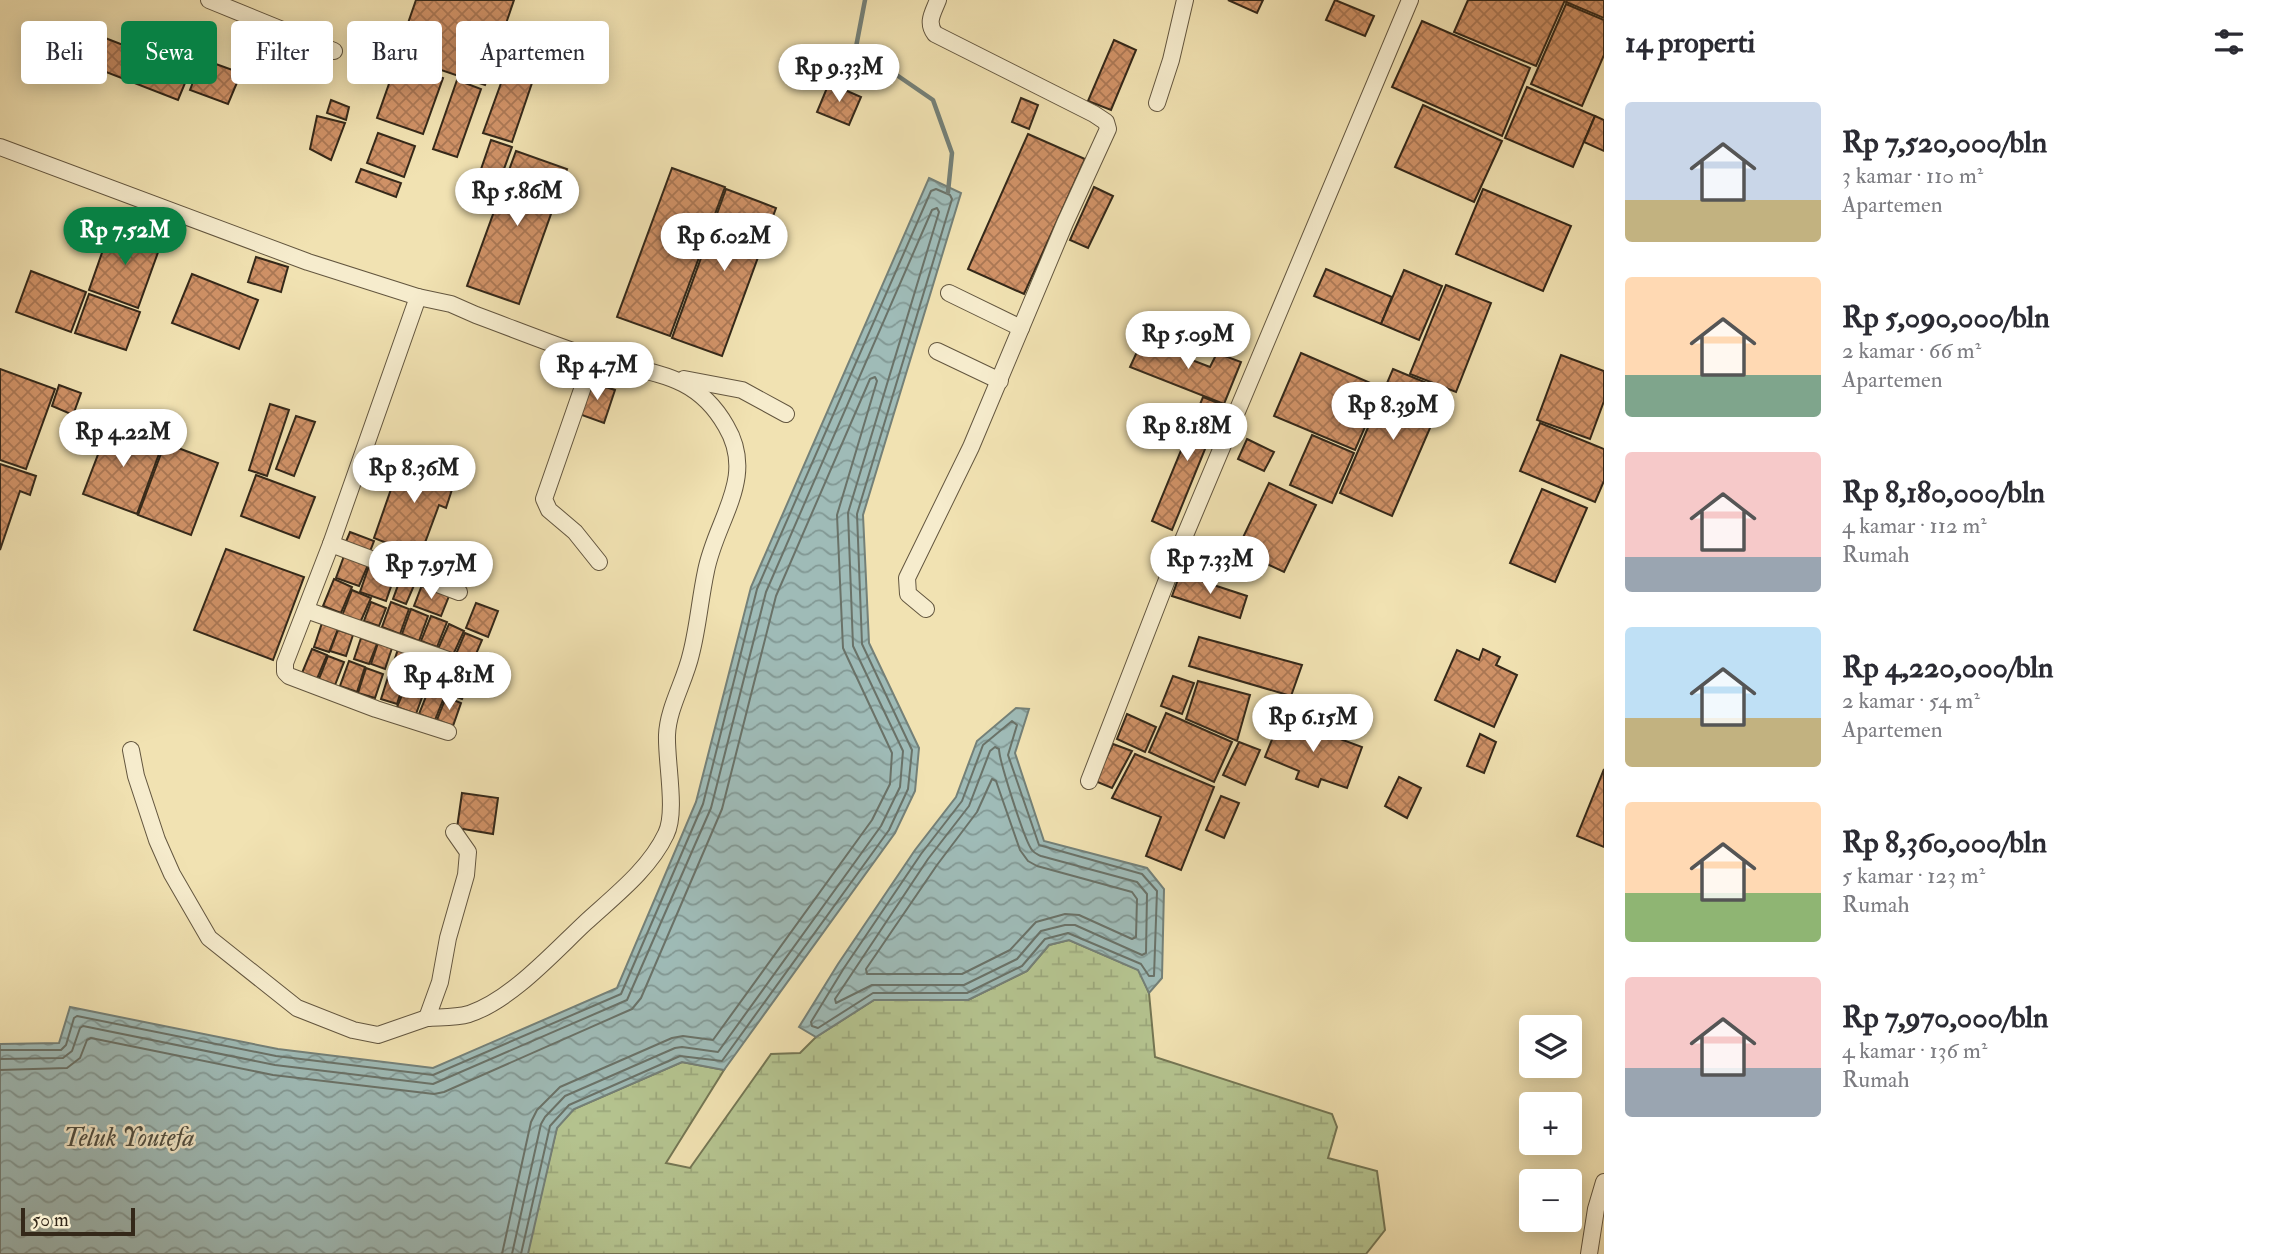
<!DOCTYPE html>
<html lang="id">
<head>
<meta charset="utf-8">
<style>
  :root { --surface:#fff; --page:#f7f7f7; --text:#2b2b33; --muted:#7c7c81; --accent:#0b8043 }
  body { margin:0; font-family:"IM FELL Double Pica",serif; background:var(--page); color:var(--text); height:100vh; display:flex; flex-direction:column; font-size:26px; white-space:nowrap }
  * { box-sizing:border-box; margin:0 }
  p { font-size:23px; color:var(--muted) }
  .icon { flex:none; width:38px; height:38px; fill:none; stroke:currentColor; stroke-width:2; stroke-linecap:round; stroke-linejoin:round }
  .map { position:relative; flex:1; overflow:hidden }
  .details { display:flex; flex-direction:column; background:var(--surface); width:665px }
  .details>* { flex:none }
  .top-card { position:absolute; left:21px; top:21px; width:665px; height:63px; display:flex; gap:14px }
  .buttons { position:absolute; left:1519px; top:1015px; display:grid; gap:14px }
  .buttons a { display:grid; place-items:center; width:63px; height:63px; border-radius:7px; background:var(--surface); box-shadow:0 4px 18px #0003; font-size:35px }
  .scale { position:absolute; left:21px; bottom:18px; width:114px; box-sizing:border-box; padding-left:7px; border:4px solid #342819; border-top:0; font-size:19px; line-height:24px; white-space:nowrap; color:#342819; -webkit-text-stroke:5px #f6eccd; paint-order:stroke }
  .price { position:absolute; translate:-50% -60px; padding:0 16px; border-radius:24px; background:#fff; color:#222; font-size:23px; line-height:46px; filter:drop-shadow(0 2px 4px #0008) }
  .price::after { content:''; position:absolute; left:50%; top:42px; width:21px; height:16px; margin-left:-10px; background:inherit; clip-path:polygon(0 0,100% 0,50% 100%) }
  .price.on { background:var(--accent); color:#fff }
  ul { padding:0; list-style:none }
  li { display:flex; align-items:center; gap:21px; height:175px; padding:0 21px }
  li span { display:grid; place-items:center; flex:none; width:196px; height:140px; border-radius:7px; color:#555 }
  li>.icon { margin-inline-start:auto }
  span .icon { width:84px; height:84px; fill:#fffc; stroke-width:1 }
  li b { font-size:30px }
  h2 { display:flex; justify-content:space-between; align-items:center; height:84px; padding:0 21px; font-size:30px }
  .tag { padding:0 24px; border-radius:7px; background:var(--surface); box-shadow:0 4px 18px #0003; font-size:24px; line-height:63px }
  .tag.on { background:var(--accent); color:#fff }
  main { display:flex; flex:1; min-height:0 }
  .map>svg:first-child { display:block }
  .wetland { fill:url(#wetland-marsh); stroke:#747654; stroke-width:2 }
  .water { fill:url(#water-waves); stroke:#748078; stroke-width:2 }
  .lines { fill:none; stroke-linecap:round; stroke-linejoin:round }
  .shore { stroke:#6a7268; stroke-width:2 }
  .stream { stroke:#748078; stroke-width:4.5 }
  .building { fill:url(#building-cross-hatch); stroke:#342819; stroke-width:2 }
  .minor-casing { stroke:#63563f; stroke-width:18 }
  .minor { stroke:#f6eccd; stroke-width:16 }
  .labels { text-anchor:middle; stroke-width:5; stroke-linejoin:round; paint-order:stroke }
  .water-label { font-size:26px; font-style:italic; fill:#4f4d40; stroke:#f6eccd }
</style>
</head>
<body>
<main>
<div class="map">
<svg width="1604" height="1254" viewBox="0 0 1604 1254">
  <defs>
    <pattern id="wetland-marsh" width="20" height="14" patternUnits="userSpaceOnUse" patternTransform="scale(1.75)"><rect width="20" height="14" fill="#b5c490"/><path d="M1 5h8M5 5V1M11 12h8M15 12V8" fill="none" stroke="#9ca87c"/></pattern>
    <pattern id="water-waves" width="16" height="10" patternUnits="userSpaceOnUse" patternTransform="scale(1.75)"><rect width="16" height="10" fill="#9fbbb7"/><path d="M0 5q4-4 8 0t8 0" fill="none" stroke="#829894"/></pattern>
    <pattern id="building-cross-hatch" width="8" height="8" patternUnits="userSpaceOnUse" patternTransform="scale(1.75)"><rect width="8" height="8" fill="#d09267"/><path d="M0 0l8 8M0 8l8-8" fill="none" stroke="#aa7754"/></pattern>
  </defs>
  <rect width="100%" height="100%" fill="#f1e2b2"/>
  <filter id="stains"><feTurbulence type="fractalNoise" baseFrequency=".00286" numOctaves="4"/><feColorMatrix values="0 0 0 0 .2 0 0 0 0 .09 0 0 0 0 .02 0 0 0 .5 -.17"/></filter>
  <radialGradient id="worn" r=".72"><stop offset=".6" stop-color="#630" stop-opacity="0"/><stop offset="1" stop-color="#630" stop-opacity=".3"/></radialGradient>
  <path class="wetland" d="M1069 940 1139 970 1149 993 1155 1057 1332 1114 1337 1127 1328 1158 1377 1171 1385 1230 1366 1254H527L557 1127 574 1109 682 1062 724 1070 666 1163 690 1168 771 1054 800 1053 816 1037 874 1000H968L1027 971 1049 945Z"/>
  <g class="water">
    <path d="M929 178 961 193 863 515 869 643 919 748 915 791 895 833 724 1070 682 1062 574 1109 557 1128 528 1254H0V1044L59 1043 70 1007 278 1049 433 1068 617 988 696 802 751 587Z"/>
    <path d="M1016 708 1029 709 1015 753 1044 841 1147 868 1164 889 1162 978 1149 993 1138 970 1069 940 1049 945 1027 971 968 1000H874L816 1037 799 1027 838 964 915 850 956 797 977 741Z"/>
  </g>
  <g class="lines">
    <g class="shore">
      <path d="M1012 721 1017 725 1008 755 1039 845 1142 874 1157 891 1154 976H1149L1141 964 1068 933 1045 939 1022 966 967 993H873L818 1028 812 1026 811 1022 844 968 921 854 962 801 983 745Z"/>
      <path d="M995 747 999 749C999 760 1025 842 1032 850 1035 854 1037 854 1041 856L1137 882 1147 894 1146 953 1142 955 1075 925H1065L1041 931 1017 959 964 985H872L836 1003 835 999 928 859 969 806 990 751Z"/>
      <path d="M992 779 996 781 1020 850 1028 861 1037 866 1132 892 1137 899 1136 937 1132 939 1079 915 1065 914 1036 922 1010 950 962 974H867L866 969 937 865 977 812Z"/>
      <path d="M0 1050H61L66 1045 74 1018 77 1016 276 1056 433 1075 621 994 703 804 757 589 931 191 936 189 950 195 952 199 857 514 862 644 912 750 908 789 889 830 722 1061 680 1056 569 1105 550 1126 521 1254"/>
      <path d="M0 1059 63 1058 72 1051 80 1028 83 1026 275 1065 433 1084 627 1000 711 808 766 592 932 210 937 208 939 212 848 513 853 646 903 751 900 787 881 826 718 1052 682 1047 675 1048 565 1096 545 1117 541 1124 512 1254"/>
      <path d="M0 1070 67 1068 80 1058 87 1040 91 1038 273 1075 434 1094 444 1092 632 1009 641 998 722 809 776 596 870 379 875 377 877 381 837 515 843 648 892 753 890 784 872 820 713 1040 683 1036 672 1038 560 1087 537 1110 531 1122 502 1254"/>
    </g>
    <path class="stream" d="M865 0 856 47 933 100 952 153 948 192"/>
  </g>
  <g class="building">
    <path d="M416 0H514L485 85 397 55Z"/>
    <path d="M1228 0H1263L1257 13Z"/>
    <path d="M1335 0 1374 16 1365 36 1326 20Z"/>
    <path d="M1468 0H1565L1536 66 1454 32Z"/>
    <path d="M1567 0H1604V18L1566 2Z"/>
    <path d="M1566 4 1604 20V55L1582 106 1531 84Z"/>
    <path d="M1422 21 1530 68 1502 136 1392 87Z"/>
    <path d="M100 36 190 71 178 100 88 65Z"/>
    <path d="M1114 40 1136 50 1111 110 1088 101Z"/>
    <path d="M202 59 241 73 228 104 190 90Z"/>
    <path d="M397 61 443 78 423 134 377 118Z"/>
    <path d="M504 75 532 83 512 142 483 133Z"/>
    <path d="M457 80 481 89 457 157 433 149Z"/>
    <path d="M829 83 861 97 849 125 817 112Z"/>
    <path d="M1527 87 1595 116 1573 167 1505 138Z"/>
    <path d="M1021 98 1038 105 1029 129 1012 122Z"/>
    <path d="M331 100 349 107 346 120 327 113Z"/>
    <path d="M1423 105 1502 141 1474 202 1395 167Z"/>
    <path d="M317 116 345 123 331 160 310 149Z"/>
    <path d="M1595 116 1604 120V151L1584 142Z"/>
    <path d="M378 133 415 146 404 177 367 163Z"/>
    <path d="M1028 134 1085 159 1024 294 968 269Z"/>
    <path d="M491 140 512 147 497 188 477 181Z"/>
    <path d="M516 151 567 169 519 304 467 286Z"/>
    <path d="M672 168 725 187 670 336 617 317Z"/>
    <path d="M361 169 401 183 396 197 356 182Z"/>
    <path d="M1094 187 1113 196 1088 248 1070 240Z"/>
    <path d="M726 189 776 208 722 356 672 338Z"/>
    <path d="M1483 189 1571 226 1543 291 1456 254Z"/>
    <path d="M111 227 161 244 138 308 89 290Z"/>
    <path d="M256 257 288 267 281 292 248 282Z"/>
    <path d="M1326 269 1392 297 1381 324 1314 296Z"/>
    <path d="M1404 270 1442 286 1419 340 1381 324Z"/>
    <path d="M31 271 86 292 71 332 16 312Z"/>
    <path d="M192 274 258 300 239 349 172 323Z"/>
    <path d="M1446 285 1491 303 1456 392 1410 374Z"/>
    <path d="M89 294 140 312 126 350 75 333Z"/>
    <path d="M1142 341 1210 367 1217 353 1241 362 1224 404 1130 367Z"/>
    <path d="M1301 353 1382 388 1355 450 1274 416Z"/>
    <path d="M1561 355 1604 371V401L1590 439 1537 420Z"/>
    <path d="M0 369 55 389 26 469 0 460Z"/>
    <path d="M1393 369 1446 391 1392 516 1340 493Z"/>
    <path d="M590 382 615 390 604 423 579 414Z"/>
    <path d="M59 385 81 393 73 415 52 406Z"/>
    <path d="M1203 397 1223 405 1172 530 1152 521Z"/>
    <path d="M270 404 289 410 267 476 249 470Z"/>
    <path d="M296 416 315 422 294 476 276 469Z"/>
    <path d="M110 423 163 443 137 514 83 494Z"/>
    <path d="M1540 423 1604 449V481L1595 502 1520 471Z"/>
    <path d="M1312 435 1354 453 1332 503 1290 485Z"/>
    <path d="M1247 439 1274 452 1264 471 1238 459Z"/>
    <path d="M165 443 218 463 191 535 138 515Z"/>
    <path d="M404 452 458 471 446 508 439 505 416 567 395 558 399 548 374 538Z"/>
    <path d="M0 464 36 476 30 495 20 491 0 550Z"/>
    <path d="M256 475 315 497 299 538 241 516Z"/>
    <path d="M1269 483 1316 505 1284 572 1237 550Z"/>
    <path d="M1542 489 1587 508 1555 582 1510 563Z"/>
    <path d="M350 532 374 541 369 554 345 544Z"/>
    <path d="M226 549 304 577 273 660 194 630Z"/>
    <path d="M344 556 368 565 359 586 336 578Z"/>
    <path d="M370 563 396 572 386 601 360 592Z"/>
    <path d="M1180 574 1247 596 1240 618 1172 596Z"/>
    <path d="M401 577 415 583 406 604 393 599Z"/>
    <path d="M334 579 352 587 341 613 323 606Z"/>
    <path d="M422 585 449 596 441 616 414 606Z"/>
    <path d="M352 590 371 598 360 623 342 616Z"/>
    <path d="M371 602 386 608 379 626 364 621Z"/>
    <path d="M391 602 409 609 400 634 382 627Z"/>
    <path d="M476 603 498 611 488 637 466 628Z"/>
    <path d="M411 609 428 616 419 641 402 634Z"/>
    <path d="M431 616 447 622 437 647 421 641Z"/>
    <path d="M322 623 338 629 329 652 314 647Z"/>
    <path d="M449 624 464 631 453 655 438 649Z"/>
    <path d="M338 630 353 635 346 656 330 651Z"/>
    <path d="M465 633 482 640 473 661 456 654Z"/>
    <path d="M1199 637 1302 665 1291 696 1189 666Z"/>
    <path d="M361 638 377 644 369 664 354 659Z"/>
    <path d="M378 643 392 648 385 669 371 664Z"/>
    <path d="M312 649 327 655 317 679 302 673Z"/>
    <path d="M398 649 414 654 406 680 390 674Z"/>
    <path d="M1483 649 1500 657 1496 665 1517 675 1494 727 1435 700 1457 650 1479 660Z"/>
    <path d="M417 655 434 661 425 685 408 679Z"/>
    <path d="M328 656 344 662 335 685 319 679Z"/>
    <path d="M349 661 365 667 357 692 340 686Z"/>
    <path d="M440 666 454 671 445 693 431 687Z"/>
    <path d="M366 668 383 674 375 698 358 693Z"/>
    <path d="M454 673 470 679 462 699 446 693Z"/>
    <path d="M1173 676 1194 683 1182 714 1161 706Z"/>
    <path d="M388 677 404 682 397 704 381 699Z"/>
    <path d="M1198 681 1250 695 1237 741 1186 719Z"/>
    <path d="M407 683 425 689 416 714 397 707Z"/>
    <path d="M429 689 445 695 435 720 419 714Z"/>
    <path d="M446 697 461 703 453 726 437 720Z"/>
    <path d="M1166 713 1232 742 1214 782 1149 752Z"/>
    <path d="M1127 714 1156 727 1145 752 1117 739Z"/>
    <path d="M1281 717 1362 747 1347 788 1321 779 1318 787 1296 779 1299 771 1265 757Z"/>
    <path d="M1480 734 1496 742 1484 773 1467 766Z"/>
    <path d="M1239 742 1260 750 1245 785 1223 775Z"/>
    <path d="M1113 744 1132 751 1112 788 1095 781Z"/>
    <path d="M1135 754 1214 787 1181 870 1146 856 1161 817 1112 798Z"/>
    <path d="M1604 769V847L1577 836Z"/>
    <path d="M1399 777 1421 788 1407 818 1385 806Z"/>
    <path d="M462 793 498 798 493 834 457 828Z"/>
    <path d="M1221 796 1239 803 1224 838 1206 830Z"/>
  </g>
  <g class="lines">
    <g class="minor-casing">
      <g id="minor">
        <path d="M209 0 334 51"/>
        <path d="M1157 103 1171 60 1185 0"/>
        <path d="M0 147 308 262 418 297 451 304 476 315C514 329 551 344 590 357 645 375 693 368 726 426 757 478 716 519 706 571 700 599 698 627 691 654 685 681 668 708 667 735 666 762 677 812 666 834 649 870 613 897 585 923 553 953 511 1000 469 1014 455 1018 440 1017 427 1018L440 982 448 938 466 875 468 852 454 832"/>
        <path d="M949 293 1021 328"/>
        <path d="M418 297 331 544 285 663V672L289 676 376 709 448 732"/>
        <path d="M937 351 1000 381"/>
        <path d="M593 358 544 499 549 510 575 532 599 562"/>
        <path d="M684 379 742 390 786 414"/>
        <path d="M331 544 459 592"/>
        <path d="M926 609 908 594 907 578 971 447 1065 223 1108 129 1106 122 1094 114 935 34C926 22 933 13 938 0"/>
        <path d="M306 610 471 668"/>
        <path d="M131 750 136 776 157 840 172 874 209 938 297 1008 353 1030 378 1035 427 1018"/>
        <path d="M1089 781 1175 559 1410 0"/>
        <path d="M1589 1254 1596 1209 1604 1182"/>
      </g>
    </g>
    <use href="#minor" class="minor"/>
  </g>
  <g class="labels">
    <g class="water-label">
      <text x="129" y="1146">Teluk Youtefa</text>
    </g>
  </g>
  <rect width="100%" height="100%" filter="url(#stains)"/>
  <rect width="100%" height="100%" fill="url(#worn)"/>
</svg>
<div class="buttons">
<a><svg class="icon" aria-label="layers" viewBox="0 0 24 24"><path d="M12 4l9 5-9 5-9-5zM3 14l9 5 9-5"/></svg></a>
<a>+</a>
<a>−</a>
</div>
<div class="scale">50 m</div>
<b class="price" style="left:839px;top:104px">Rp 9.33M</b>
<b class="price" style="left:517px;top:228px">Rp 5.86M</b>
<b class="price on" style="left:125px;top:267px">Rp 7.52M</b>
<b class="price" style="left:724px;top:273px">Rp 6.02M</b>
<b class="price" style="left:1188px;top:371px">Rp 5.09M</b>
<b class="price" style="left:597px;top:402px">Rp 4.7M</b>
<b class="price" style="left:1393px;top:442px">Rp 8.39M</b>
<b class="price" style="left:1187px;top:463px">Rp 8.18M</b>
<b class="price" style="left:123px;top:469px">Rp 4.22M</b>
<b class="price" style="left:414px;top:505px">Rp 8.36M</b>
<b class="price" style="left:1210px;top:596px">Rp 7.33M</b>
<b class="price" style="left:431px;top:601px">Rp 7.97M</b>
<b class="price" style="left:449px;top:712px">Rp 4.81M</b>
<b class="price" style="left:1313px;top:754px">Rp 6.15M</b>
<div class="top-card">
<a class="tag">Beli</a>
<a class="tag on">Sewa</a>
<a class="tag">Filter</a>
<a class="tag">Baru</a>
<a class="tag">Apartemen</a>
</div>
</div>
<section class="details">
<h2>14 properti<svg class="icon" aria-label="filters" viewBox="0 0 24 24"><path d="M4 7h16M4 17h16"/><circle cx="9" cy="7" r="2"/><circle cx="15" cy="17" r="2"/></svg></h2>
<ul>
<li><span style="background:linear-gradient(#c9d6e8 70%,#c2b280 0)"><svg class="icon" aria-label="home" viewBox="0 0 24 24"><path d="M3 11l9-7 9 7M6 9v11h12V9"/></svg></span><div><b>Rp 7,520,000/bln</b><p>3 kamar · 110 m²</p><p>Apartemen</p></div></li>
<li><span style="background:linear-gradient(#ffd9b3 70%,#7fa58c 0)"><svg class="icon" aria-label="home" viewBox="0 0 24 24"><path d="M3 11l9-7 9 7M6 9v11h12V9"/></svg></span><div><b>Rp 5,090,000/bln</b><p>2 kamar · 66 m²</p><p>Apartemen</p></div></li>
<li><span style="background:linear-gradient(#f6c9c9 75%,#9aa5b1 0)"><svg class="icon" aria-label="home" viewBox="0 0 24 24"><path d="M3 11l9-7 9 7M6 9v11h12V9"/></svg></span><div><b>Rp 8,180,000/bln</b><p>4 kamar · 112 m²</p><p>Rumah</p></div></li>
<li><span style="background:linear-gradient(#bfe0f5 65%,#c2b280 0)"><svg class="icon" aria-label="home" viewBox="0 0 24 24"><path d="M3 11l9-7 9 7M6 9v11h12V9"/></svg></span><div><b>Rp 4,220,000/bln</b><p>2 kamar · 54 m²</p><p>Apartemen</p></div></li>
<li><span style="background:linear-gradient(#ffd9b3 65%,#8fb573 0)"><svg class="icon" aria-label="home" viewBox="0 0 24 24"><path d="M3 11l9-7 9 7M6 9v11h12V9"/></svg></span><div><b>Rp 8,360,000/bln</b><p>5 kamar · 123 m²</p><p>Rumah</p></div></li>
<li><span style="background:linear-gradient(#f6c9c9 65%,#9aa5b1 0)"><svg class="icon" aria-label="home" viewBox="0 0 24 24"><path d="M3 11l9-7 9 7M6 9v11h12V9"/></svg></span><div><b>Rp 7,970,000/bln</b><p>4 kamar · 136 m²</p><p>Rumah</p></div></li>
</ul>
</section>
</main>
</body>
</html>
